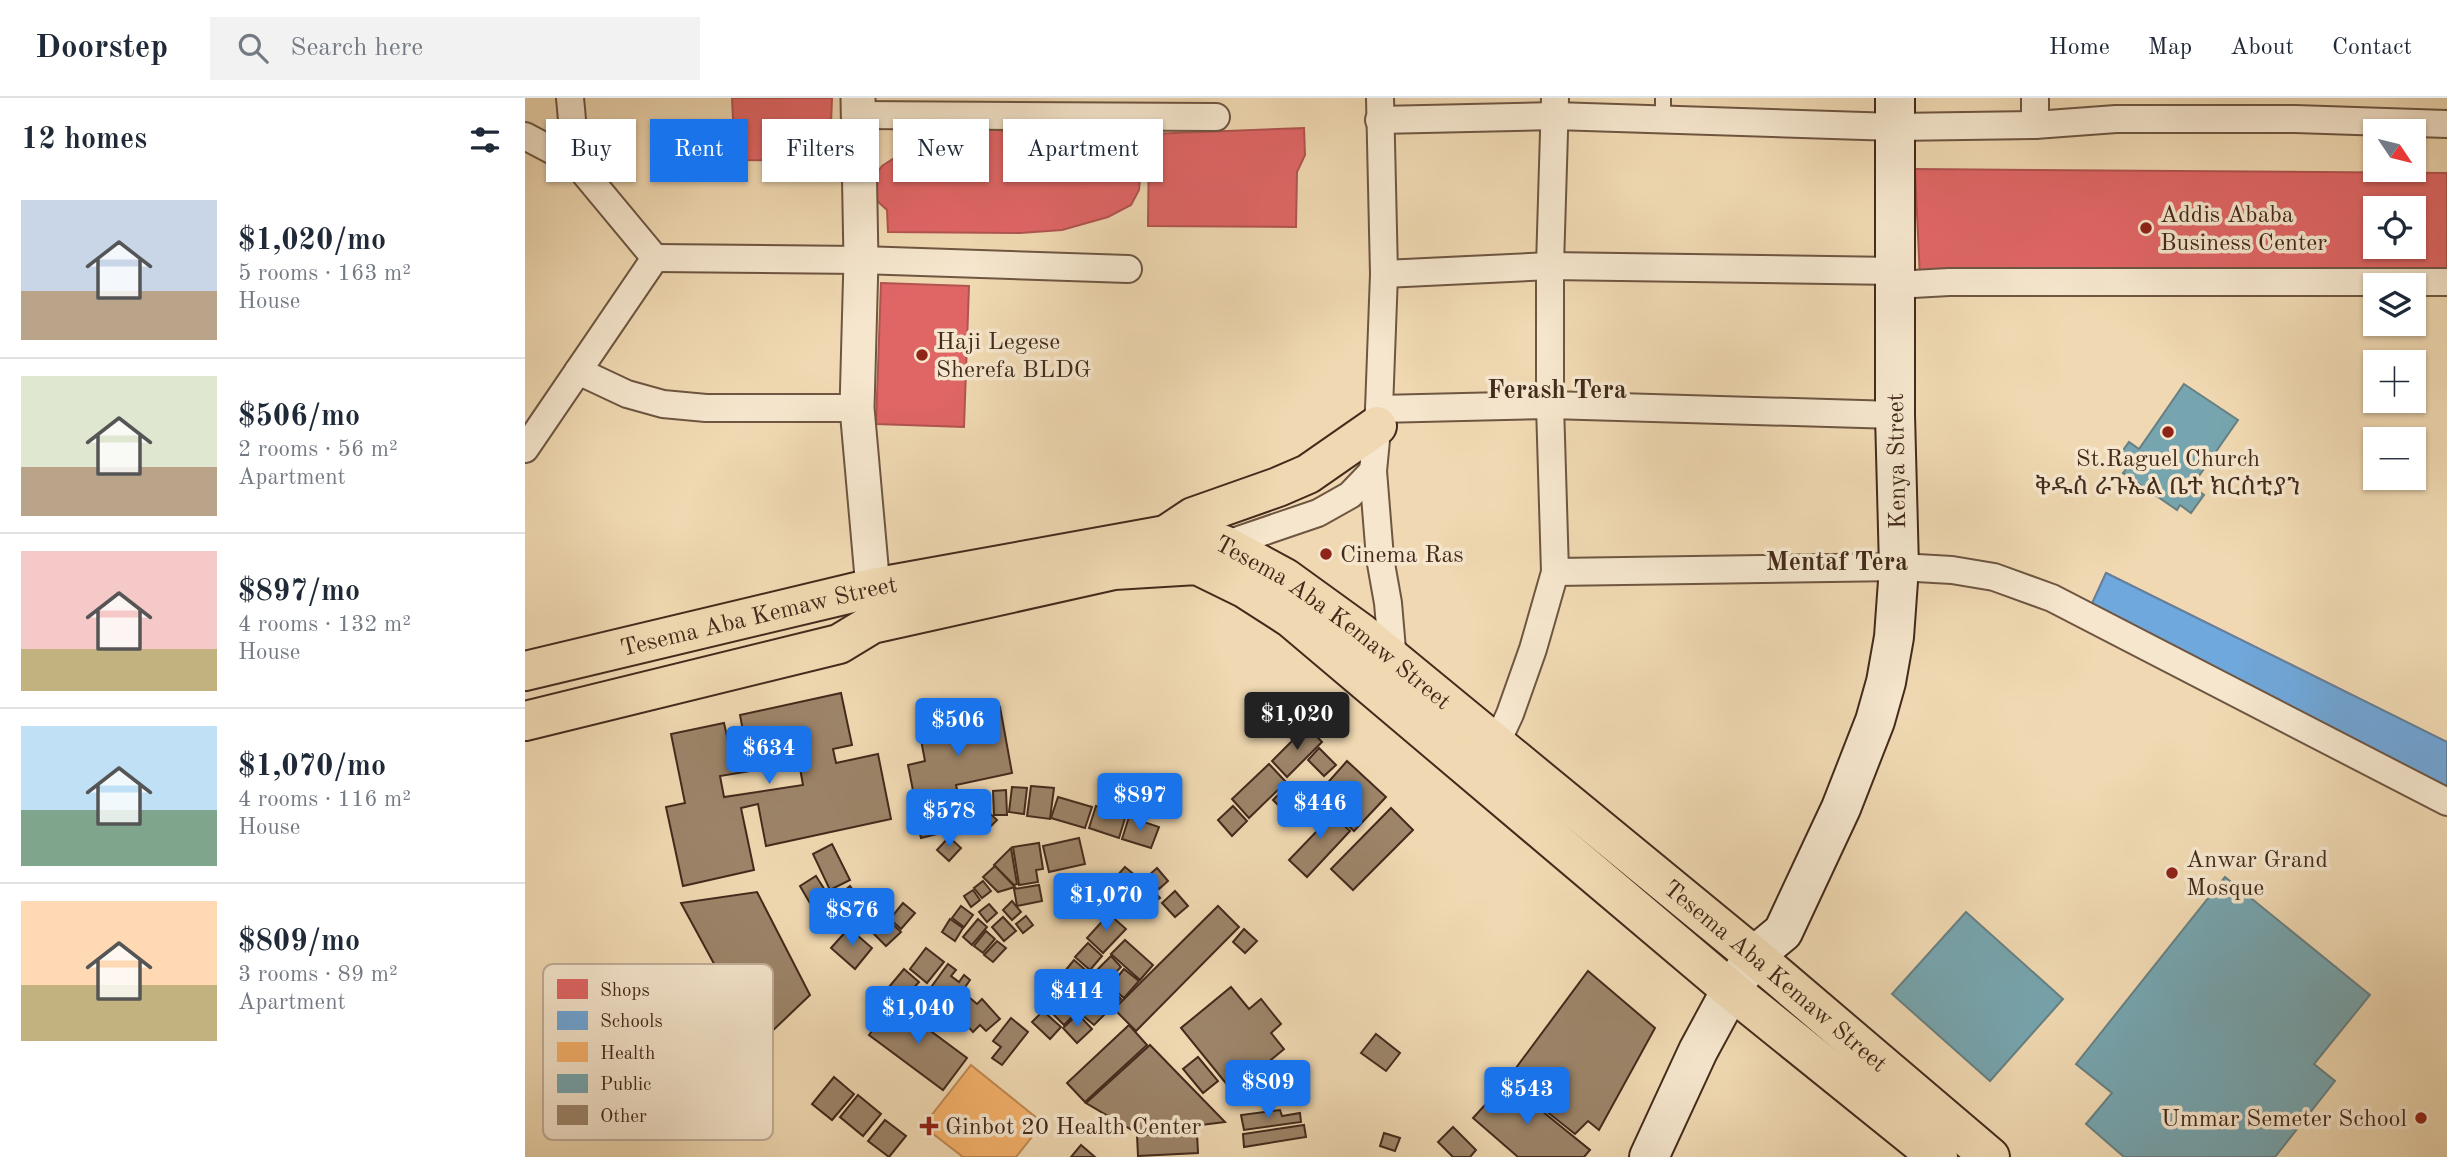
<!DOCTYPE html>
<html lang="en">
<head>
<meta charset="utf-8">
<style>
  :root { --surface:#fff; --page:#f2f2f3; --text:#1f2937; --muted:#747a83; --line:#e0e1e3; --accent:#1a73e8 }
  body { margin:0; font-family:"Old Standard TT","Noto Serif Ethiopic",serif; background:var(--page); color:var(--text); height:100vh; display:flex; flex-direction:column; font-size:26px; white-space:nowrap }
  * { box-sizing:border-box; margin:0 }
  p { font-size:23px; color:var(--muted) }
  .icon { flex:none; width:38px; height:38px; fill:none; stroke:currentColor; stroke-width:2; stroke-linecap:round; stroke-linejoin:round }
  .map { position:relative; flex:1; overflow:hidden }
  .side { display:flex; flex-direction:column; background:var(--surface); width:525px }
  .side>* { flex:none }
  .top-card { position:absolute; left:21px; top:21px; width:665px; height:63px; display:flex; gap:14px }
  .needle { width:46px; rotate:125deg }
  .fabs { position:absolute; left:1838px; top:21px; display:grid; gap:14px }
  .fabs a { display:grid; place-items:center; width:63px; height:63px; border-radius:0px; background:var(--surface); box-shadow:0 2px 5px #0004; font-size:35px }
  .price { position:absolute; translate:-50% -60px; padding:0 16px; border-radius:7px; background:var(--accent); color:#fff; font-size:23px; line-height:46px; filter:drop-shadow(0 2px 4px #0008) }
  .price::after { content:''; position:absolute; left:50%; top:42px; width:21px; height:16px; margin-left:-10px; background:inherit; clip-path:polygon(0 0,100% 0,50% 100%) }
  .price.selected { background:#222; color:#fff }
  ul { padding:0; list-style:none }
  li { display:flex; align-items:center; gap:21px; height:175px; padding:0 21px }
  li+li { border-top:2px solid var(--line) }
  li span { display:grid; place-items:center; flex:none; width:196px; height:140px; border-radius:0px; color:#555 }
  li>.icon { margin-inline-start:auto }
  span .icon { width:84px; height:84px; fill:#fffc; stroke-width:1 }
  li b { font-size:30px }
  h2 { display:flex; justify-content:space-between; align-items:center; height:84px; padding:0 21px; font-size:30px }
  .tag { padding:0 24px; border-radius:0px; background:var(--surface); box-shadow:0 2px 5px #0004; font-size:24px; line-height:63px }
  .tag.selected { background:var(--accent); color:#fff }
  header { display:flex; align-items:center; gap:42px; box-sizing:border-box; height:98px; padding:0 35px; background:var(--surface); border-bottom:2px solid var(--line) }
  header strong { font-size:33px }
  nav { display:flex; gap:38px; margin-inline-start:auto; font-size:24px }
  .search { width:490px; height:63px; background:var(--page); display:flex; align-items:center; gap:18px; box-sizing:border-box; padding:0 24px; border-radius:0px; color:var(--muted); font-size:26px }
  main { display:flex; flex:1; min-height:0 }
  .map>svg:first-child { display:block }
  .shops { fill:#e06666; stroke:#b15450; stroke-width:2; fill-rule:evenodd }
  .schools { fill:#6fa8dc; stroke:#6282a2; stroke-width:2 }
  .health { fill:#f6b26b; stroke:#c08953; stroke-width:2 }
  .public { fill:#76a5af; stroke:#678083; stroke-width:2 }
  .building { fill:#9d856a; stroke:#432a1c; stroke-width:2; fill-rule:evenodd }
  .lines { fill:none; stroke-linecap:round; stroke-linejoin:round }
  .service-casing { stroke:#6e5642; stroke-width:18 }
  .minor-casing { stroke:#6e5642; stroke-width:30 }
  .tertiary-casing { stroke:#6e5642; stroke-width:37 }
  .secondary-casing { stroke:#432a1c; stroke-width:42 }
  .primary-casing { stroke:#432a1c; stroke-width:42 }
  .service { stroke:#f5e6cd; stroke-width:14 }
  .minor { stroke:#f5e6cd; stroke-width:26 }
  .tertiary { stroke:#f5e6cd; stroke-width:33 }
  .secondary { stroke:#f5e6cd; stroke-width:38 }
  .primary { stroke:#f0d9b2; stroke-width:38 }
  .poi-dot { fill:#8f2418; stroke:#f5e6cd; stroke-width:2.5 }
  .labels { text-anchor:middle; stroke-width:7; stroke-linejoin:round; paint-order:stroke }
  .poi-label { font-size:24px; fill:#432a1c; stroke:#f5e6cd; text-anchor:start }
  .street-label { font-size:24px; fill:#432a1c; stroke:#f5e6cd }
  .neighbourhood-label { font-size:26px; font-weight:bold; fill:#432a1c; stroke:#f5e6cd }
  .key { fill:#f5e6cd; stroke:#c0ae98; stroke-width:2 }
  .key-label { font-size:19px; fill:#432a1c }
</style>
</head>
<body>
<header>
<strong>Doorstep</strong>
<div class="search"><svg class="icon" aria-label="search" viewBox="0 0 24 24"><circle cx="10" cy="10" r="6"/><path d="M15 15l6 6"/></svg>Search here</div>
<nav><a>Home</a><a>Map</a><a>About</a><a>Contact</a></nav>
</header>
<main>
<section class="side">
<h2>12 homes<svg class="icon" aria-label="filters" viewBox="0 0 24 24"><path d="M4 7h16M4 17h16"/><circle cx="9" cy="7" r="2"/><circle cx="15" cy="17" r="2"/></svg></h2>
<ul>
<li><span style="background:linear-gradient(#c9d6e8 65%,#b9a48a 0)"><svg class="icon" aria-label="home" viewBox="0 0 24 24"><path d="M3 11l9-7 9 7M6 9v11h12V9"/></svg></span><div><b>$1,020/mo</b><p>5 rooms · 163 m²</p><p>House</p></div></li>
<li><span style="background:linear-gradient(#dfe7d0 65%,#b9a48a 0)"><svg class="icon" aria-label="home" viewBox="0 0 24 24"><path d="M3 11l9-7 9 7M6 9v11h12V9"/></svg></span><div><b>$506/mo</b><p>2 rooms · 56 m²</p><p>Apartment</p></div></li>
<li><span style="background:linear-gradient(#f6c9c9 70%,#c2b280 0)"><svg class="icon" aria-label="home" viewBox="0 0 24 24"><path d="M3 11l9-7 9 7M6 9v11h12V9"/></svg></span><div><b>$897/mo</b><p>4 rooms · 132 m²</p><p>House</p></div></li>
<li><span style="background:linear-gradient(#bfe0f5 60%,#7fa58c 0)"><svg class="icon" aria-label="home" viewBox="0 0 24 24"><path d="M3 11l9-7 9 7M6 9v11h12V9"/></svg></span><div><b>$1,070/mo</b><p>4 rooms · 116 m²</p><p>House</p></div></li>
<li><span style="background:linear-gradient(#ffd9b3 60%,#c2b280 0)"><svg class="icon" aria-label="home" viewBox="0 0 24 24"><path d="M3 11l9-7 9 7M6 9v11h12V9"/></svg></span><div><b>$809/mo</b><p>3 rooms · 89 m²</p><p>Apartment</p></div></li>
</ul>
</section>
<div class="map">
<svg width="1922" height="1059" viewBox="0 0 1922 1059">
  <rect width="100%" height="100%" fill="#f0d9b2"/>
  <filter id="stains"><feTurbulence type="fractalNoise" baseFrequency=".00286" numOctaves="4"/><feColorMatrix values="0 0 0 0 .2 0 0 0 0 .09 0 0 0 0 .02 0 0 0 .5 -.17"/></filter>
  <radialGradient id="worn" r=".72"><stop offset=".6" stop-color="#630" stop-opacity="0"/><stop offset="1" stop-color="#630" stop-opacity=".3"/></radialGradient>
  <g class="shops">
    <path d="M207 0H307L306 26 314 30 309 63 210 62Z"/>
    <path d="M464 30 499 37 587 40 586 54 607 69 615 81 614 92 606 107 583 119 537 132 495 135 363 134 362 112 350 101 349 79 357 68 377 55 433 39 439 32Z"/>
    <path d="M779 30 780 57 772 74 771 129 623 128 624 36Z"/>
    <path d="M1390 71 1922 75V180L1395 181ZM1850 110H1888V149H1850Z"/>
    <path d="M356 185 444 188 439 329 351 326Z"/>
    <path d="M1581 475 1922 644V690L1565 510Z"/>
  </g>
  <path class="schools" d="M1581 475 1922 644V690L1565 510Z"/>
  <path class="health" d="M446 967 518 1025 491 1059H438L398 1028Z"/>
  <g class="public">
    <path d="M1659 286 1713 322 1667 388 1679 397 1666 415 1655 407 1652 412 1598 375 1602 370 1591 362 1604 344 1614 351Z"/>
    <path d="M1700 779 1845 897 1789 966 1810 983 1750 1059H1599L1561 1026 1587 995 1551 966Z"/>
    <path d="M1441 814 1538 901 1465 983 1367 896Z"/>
  </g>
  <g class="building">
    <path d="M316 595 327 647 308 651 311 665 353 656 366 721 241 748 233 706 216 710 229 772 158 788 141 709 160 705 146 636 199 625 205 652 221 649 215 617ZM274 665 278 687 199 699 195 678Z"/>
    <path d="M475 609 487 675 431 687 436 709 393 718 383 667 400 663 393 626Z"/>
    <path d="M782 628 797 644 762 679 747 663Z"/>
    <path d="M794 650 811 667 799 678 783 662Z"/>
    <path d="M822 663 861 699 829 733 791 698Z"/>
    <path d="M744 666 761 684 724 720 707 701Z"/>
    <path d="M506 688 529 690 525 721 502 718Z"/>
    <path d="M487 689 502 690 499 716 484 714Z"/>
    <path d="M759 691 776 708 765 719 748 702Z"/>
    <path d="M481 692 482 717H469L468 693Z"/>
    <path d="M533 699 567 709 560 730 526 720Z"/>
    <path d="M797 707 825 733 782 779 764 762 793 732 783 722Z"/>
    <path d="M571 708 601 717 594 740 564 730Z"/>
    <path d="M708 708 722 723 707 738 693 722Z"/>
    <path d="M866 710 888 732 828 792 806 771Z"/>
    <path d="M460 711 472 722 464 730 452 718Z"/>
    <path d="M604 719 634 729 626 750 597 741Z"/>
    <path d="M408 723 412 736 396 740 393 728Z"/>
    <path d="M424 739 436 750 424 763 412 752Z"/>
    <path d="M554 740 560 766 524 774 518 748Z"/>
    <path d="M514 745 518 771 511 772 513 784 494 787 488 749Z"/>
    <path d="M307 746 325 782 305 792 288 756Z"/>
    <path d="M486 750 492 786 489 787 469 767Z"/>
    <path d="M470 768 490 789 473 794 458 779Z"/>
    <path d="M600 769 618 784 608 796 590 780Z"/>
    <path d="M632 770 643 783 634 791 623 778Z"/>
    <path d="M291 778 303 797 286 807 275 788Z"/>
    <path d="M458 783 466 793 457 800 449 790Z"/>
    <path d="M514 787 517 803 492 808 489 791Z"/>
    <path d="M623 787 635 800 617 814 605 801Z"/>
    <path d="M325 788 335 801 315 817 305 805Z"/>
    <path d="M448 792 455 802 446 809 439 798Z"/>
    <path d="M650 793 663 808 650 819 637 805Z"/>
    <path d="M232 794 285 897 241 939 200 886 156 805Z"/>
    <path d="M334 803 349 820 334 834 319 817Z"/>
    <path d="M487 803 496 814 487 822 478 812Z"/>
    <path d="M378 805 390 815 376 831 365 821Z"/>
    <path d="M464 806 472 815 462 824 454 814Z"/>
    <path d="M436 808 448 817 439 829 427 820Z"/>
    <path d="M693 808 714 829 611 933 589 911Z"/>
    <path d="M584 816 601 831 578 855 562 840Z"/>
    <path d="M358 817 376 834 361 848 344 831Z"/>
    <path d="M501 818 508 827 498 835 491 826Z"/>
    <path d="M478 819 491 833 479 843 467 829Z"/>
    <path d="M425 821 438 830 430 843 417 834Z"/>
    <path d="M453 821 462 829 447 847 438 839Z"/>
    <path d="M324 830 347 850 330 871 306 850Z"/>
    <path d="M719 831 732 843 720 855 708 844Z"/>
    <path d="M461 833 470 841 458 855 449 848Z"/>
    <path d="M600 842 628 867 615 882 586 856Z"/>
    <path d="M472 843 481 850 468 864 459 857Z"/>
    <path d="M563 845 577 858 565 872 550 859Z"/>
    <path d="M401 850 419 864 402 885 385 871Z"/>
    <path d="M586 858 596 869 582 883 571 873Z"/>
    <path d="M549 862 564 875 545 896 531 884Z"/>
    <path d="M423 866 431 872 426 878 434 884 439 877 445 882 427 908 404 892Z"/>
    <path d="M379 871 394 884 378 902 364 889Z"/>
    <path d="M599 871 614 883 599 900 585 888Z"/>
    <path d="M1063 873 1130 930 1074 1032 1063 1023 1050 1036 982 982Z"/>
    <path d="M570 874 580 884 567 899 556 888Z"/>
    <path d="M584 888 596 901 583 913 571 901Z"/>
    <path d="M706 889 724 911 736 901 756 926 746 935 759 951 708 994 656 930Z"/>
    <path d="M554 898 562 906 554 914 546 907Z"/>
    <path d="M445 900 452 906 457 901 475 921 461 933 455 927 448 934 430 914Z"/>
    <path d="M536 902 550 916 539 927 525 913Z"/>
    <path d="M568 903 581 915 569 927 556 916Z"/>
    <path d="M368 905 442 960 418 992 344 937Z"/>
    <path d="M518 913 536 929 525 941 507 924Z"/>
    <path d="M553 916 567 931 552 945 538 930Z"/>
    <path d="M486 920 503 934 477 967 467 960 476 949 468 943Z"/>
    <path d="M604 927 622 947 560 1004 542 985Z"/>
    <path d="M851 936 875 955 861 973 836 955Z"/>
    <path d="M625 947 700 1024 612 1035 561 1005Z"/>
    <path d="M673 959 693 983 678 995 658 971Z"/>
    <path d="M309 979 329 996 307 1022 287 1006Z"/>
    <path d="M981 984 1065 1052 1059 1059H993L948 1020Z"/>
    <path d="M333 997 356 1016 338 1038 315 1019Z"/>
    <path d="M755 1012 757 1018 775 1015 776 1024 719 1032 716 1017Z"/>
    <path d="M360 1022 381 1038 364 1059 343 1043Z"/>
    <path d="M779 1027 781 1039 719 1049 718 1036Z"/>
    <path d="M928 1029 951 1052 945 1059H928L913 1044Z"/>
    <path d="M672 1035 673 1055 613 1058 612 1037Z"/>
    <path d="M859 1035 875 1040 870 1053 855 1048Z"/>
    <path d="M556 1047 570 1059H546Z"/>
  </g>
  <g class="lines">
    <g class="service-casing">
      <path id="service" d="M1138 22V0"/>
    </g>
    <g class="minor-casing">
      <g id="minor">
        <path d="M45 0 51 65"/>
        <path d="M855 0 859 176 854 311 848 373 855 460 863 505 868 563"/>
        <path d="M333 17 691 19"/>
        <path d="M854 22 1030 18 1370 29 1510 27 1591 21H1770L1922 26"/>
        <path d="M1510 27V0"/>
        <path d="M0 38 51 65 130 160"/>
        <path d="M130 160 336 162 603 171"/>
        <path d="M859 176 1025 168 1370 173"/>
        <path d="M1370 187 1424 184H1922"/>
        <path d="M53 273 102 296 138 306 181 310H332"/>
        <path d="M854 311 1025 307 1370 317"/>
        <path d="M0 351 130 160"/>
        <path d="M699 447 793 415 825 397 848 373"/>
        <path d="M1030 474 1374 469 1427 472 1469 479 1527 500 1922 704"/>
        <path d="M961 656 971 646 985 616 1008 551 1030 474 1025 307V168L1030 0"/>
      </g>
    </g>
    <g class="tertiary-casing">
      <path id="tertiary" d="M333 0 336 162 332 310 348 490"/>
    </g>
    <g class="secondary-casing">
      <path id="secondary" d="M1124 1059 1173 953 1206 892 1229 858 1258 834 1316 710 1350 623 1361 584 1369 539 1374 469 1370 317V0"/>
    </g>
    <g class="primary-casing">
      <g id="primary">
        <path d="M641 437 668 419 753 389 783 376 852 328"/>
        <path id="s1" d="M0 573 348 490 641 437 681 440 699 447 760 480 836 535 1229 858 1465 1059"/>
        <path d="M0 623 314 546 347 526 589 472 672 467 721 491 766 520 1206 892 1413 1059"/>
      </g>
    </g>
    <use href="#service" class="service"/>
    <use href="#minor" class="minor"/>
    <use href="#tertiary" class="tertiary"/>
    <use href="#secondary" class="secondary"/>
    <use href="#primary" class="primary"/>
  </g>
  <g class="poi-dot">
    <circle cx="1621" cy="130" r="7"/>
    <circle cx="397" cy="257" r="7"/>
    <circle cx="1643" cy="334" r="7"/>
    <circle cx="801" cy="456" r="7"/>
    <circle cx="1647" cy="775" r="7"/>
    <circle cx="1896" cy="1020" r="7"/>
    <path d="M400.5 1017.5h7v7h7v7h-7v7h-7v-7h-7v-7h7z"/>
  </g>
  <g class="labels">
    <g class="poi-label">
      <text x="1635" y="124">Addis Ababa<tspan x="1635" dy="28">Business Center</tspan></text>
      <text x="411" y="251">Haji Legese<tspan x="411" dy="28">Sherefa BLDG</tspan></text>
      <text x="1643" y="368" text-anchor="middle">St.Raguel Church<tspan x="1643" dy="28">ቅዱስ ራጉኤል ቤተ ክርስቲያን</tspan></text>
      <text x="815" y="464">Cinema Ras</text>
      <text x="1661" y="769">Anwar Grand<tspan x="1661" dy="28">Mosque</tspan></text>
      <text x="1882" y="1028" text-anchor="end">Ummar Semeter School</text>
      <text x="420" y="1036">Ginbot 20 Health Center</text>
    </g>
    <g class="street-label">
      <text transform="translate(1371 363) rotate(-91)" y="8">Kenya Street</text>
      <text dy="8" stroke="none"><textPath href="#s1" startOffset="240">Tesema Aba Kemaw Street</textPath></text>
      <text dy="8" stroke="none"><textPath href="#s1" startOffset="849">Tesema Aba Kemaw Street</textPath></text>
      <text dy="8" stroke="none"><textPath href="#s1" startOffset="1416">Tesema Aba Kemaw Street</textPath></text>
    </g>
    <g class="neighbourhood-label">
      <text x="1032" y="300">Ferash Tera</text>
      <text x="1312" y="472">Mentaf Tera</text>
    </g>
  </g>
  <rect x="18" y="866" width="230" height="176" rx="10" class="key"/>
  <rect x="32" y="881" width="31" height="20" fill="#e06666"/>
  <rect x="32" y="913" width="31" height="19" fill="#6fa8dc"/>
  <rect x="32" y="944" width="31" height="20" fill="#f6b26b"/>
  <rect x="32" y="976" width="31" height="19" fill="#76a5af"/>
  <rect x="32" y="1007" width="31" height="20" fill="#9d856a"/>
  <g class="key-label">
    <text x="75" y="898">Shops</text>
    <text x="75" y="929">Schools</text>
    <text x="75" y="961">Health</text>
    <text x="75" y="992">Public</text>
    <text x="75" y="1024">Other</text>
  </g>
  <rect width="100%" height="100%" filter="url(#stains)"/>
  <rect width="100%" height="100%" fill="url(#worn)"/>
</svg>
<div class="fabs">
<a><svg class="needle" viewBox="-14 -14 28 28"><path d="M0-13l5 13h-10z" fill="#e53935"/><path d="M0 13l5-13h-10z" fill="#747a83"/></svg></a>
<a><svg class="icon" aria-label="locate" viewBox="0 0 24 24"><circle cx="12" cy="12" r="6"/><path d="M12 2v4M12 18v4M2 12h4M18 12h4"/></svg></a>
<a><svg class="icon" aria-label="layers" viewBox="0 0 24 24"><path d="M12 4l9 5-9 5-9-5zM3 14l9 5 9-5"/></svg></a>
<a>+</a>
<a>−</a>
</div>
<b class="price selected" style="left:772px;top:654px">$1,020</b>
<b class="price" style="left:433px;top:660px">$506</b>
<b class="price" style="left:244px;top:688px">$634</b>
<b class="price" style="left:615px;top:735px">$897</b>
<b class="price" style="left:795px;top:743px">$446</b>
<b class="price" style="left:424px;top:751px">$578</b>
<b class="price" style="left:581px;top:835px">$1,070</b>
<b class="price" style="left:327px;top:850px">$876</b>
<b class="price" style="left:552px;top:931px">$414</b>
<b class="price" style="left:393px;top:948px">$1,040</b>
<b class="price" style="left:743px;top:1022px">$809</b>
<b class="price" style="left:1002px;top:1029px">$543</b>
<div class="top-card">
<a class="tag">Buy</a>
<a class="tag selected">Rent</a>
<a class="tag">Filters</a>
<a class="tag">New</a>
<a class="tag">Apartment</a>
</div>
</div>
</main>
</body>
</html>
